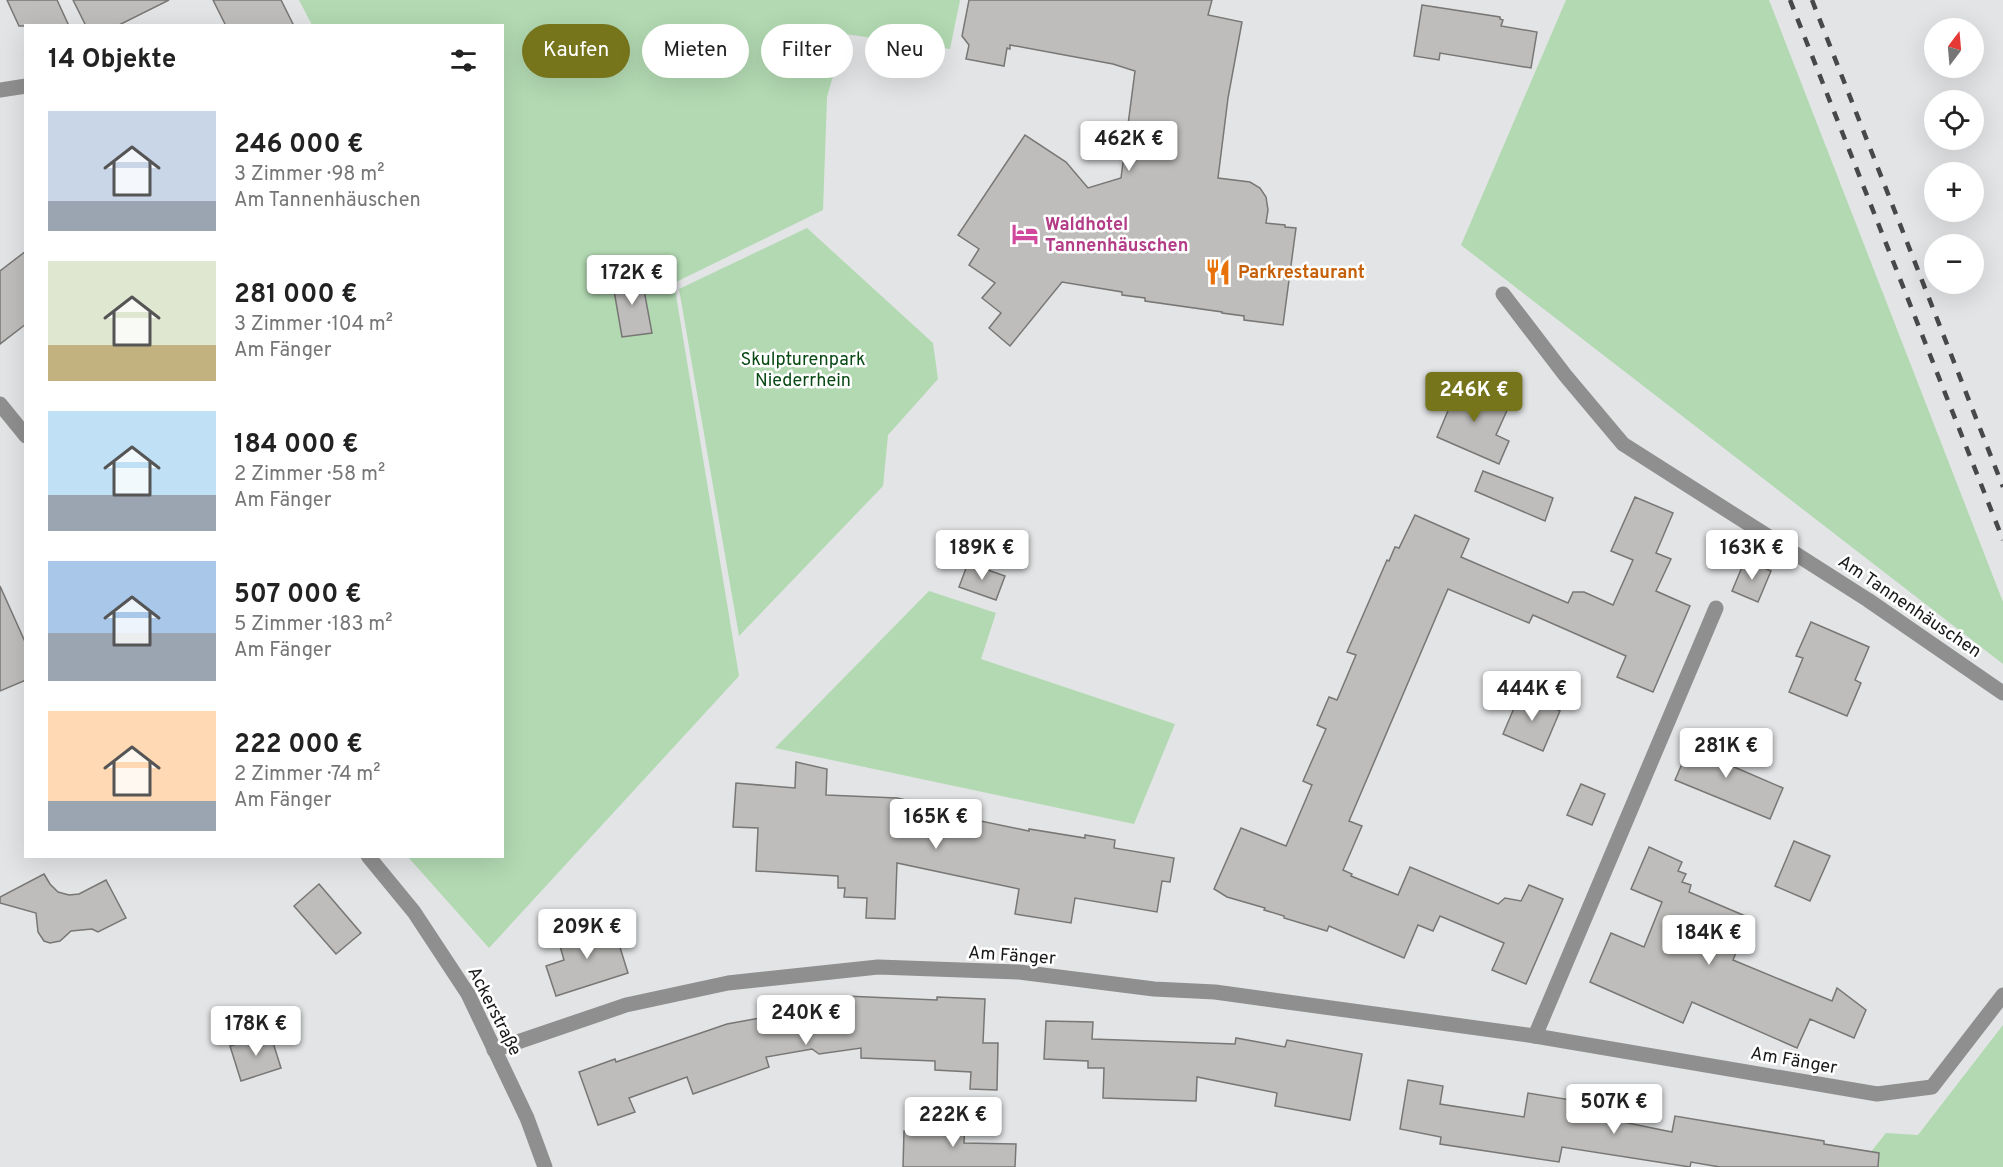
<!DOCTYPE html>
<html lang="de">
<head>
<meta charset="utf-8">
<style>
  :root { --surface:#fff; --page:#f2f2f2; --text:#222; --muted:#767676; --accent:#76751b }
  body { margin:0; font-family:Overpass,sans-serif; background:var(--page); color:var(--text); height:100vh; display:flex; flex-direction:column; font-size:22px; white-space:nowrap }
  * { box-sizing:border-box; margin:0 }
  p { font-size:20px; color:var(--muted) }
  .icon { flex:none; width:33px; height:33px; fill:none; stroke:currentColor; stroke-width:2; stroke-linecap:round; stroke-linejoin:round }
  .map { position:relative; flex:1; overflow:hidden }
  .details { position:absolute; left:24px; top:24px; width:480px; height:834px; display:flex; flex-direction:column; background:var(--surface); border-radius:0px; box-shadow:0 6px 24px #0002 }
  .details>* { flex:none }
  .guide { position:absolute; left:522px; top:24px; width:570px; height:54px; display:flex; gap:12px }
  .needle { width:39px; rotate:16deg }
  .tools { position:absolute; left:1924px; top:18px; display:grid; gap:12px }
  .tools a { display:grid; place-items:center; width:60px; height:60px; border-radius:50%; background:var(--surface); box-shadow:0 6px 24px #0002; font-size:30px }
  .price { position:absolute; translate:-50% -51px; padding:0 14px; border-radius:6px; background:#fff; color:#222; font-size:20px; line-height:39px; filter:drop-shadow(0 2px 3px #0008) }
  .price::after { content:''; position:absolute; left:50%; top:36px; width:18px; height:14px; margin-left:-9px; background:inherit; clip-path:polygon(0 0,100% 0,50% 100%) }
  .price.current { background:var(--accent); color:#fff }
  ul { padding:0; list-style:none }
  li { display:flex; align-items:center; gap:18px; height:150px; padding:0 24px }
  li span { display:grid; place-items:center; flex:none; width:168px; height:120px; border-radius:0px; color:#555 }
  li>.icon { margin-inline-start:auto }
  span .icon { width:72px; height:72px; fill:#fffc; stroke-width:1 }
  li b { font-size:26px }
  h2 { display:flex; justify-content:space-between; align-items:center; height:72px; padding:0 24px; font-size:26px }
  .pill { padding:0 21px; border-radius:27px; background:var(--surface); box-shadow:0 6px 24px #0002; font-size:21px; line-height:54px }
  .pill.current { background:var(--accent); color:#fff }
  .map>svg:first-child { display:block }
  .green { fill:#b2d9b2 }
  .building { fill:#bebdbb; stroke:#787775; stroke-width:1.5 }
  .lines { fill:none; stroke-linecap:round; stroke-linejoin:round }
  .minor { stroke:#8e8f8e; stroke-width:15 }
  .rail { stroke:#474849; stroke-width:4.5; stroke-dasharray:10 10; stroke-linecap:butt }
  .labels { text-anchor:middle; stroke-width:5; stroke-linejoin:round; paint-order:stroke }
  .hotel-label { font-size:18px; font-weight:bold; fill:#b23c85; stroke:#fff; text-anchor:start }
  .food-label { font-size:18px; font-weight:bold; fill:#c56008; stroke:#fff; text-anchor:start }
  .park-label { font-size:18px; fill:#084914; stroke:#fff }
  .street-label { font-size:18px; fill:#19191a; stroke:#fff }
</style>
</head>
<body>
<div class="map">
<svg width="2003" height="1167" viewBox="0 0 2003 1167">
  <rect width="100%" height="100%" fill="#e2e4e5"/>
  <g class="green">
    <path d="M299 0H960L950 49 845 34 827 97 823 210 674 283 739 676 489 948 408 857 502 856V26L312 25Z"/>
    <path d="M1566 0H1769L2003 602V664L1461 245Z"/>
    <path d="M807 228 933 343 938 379 888 435 883 486 739 636 679 289Z"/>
    <path d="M929 591 996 613 981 659 1175 724 1134 824 775 748Z"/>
    <path d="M2003 1025V1167H1859L1886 1133 1918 1135Z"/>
  </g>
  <g class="building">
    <path d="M7 0H57L69 26H19Z"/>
    <path d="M73 0H169L117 26H86Z"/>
    <path d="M213 0H281L294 26H226Z"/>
    <path d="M969 0H1212L1208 15 1242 22 1228 98 1218 178 1250 182 1260 188 1266 197 1268 210 1266 223 1285 225V227L1296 228 1283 325 1244 320V316L1222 313V312L1145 301V298L1122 295V292L1062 282 1010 346 989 328 1001 313 982 298 995 283 969 265 979 249 958 235 1025 135 1066 162 1088 188 1121 178 1135 71 1113 64 1010 45V49L1007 48 1004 66 966 59 969 45 962 36Z"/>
    <path d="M1422 5 1500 17V19L1503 20 1501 26 1537 32 1531 68 1440 53 1439 60 1414 56Z"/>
    <path d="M26 251V324L0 344V271Z"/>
    <path d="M641 274 652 333 622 337 612 279Z"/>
    <path d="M1452 381 1509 406 1496 435 1509 441 1499 464 1437 437 1450 406 1442 403Z"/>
    <path d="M1483 471 1553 498 1545 521 1475 491Z"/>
    <path d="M1635 497 1673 513 1656 553 1671 559 1656 591 1690 606 1653 692 1617 677 1626 656 1533 615 1529 623 1448 589 1349 821 1362 826 1343 870 1352 874 1351 876 1398 895 1410 867 1498 904 1505 898 1521 901 1529 885 1563 899 1526 984 1492 970 1504 943 1440 916 1433 931 1418 925 1404 958 1329 926 1327 931 1284 918V916L1264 910 1265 908 1227 897 1214 889 1241 828 1286 846 1312 785 1303 781 1326 729 1317 725 1329 697 1337 700 1356 655 1347 652 1387 560 1389 561 1395 547 1399 548 1415 515 1469 539 1461 557 1568 603 1573 592H1584L1613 605 1633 560 1611 551Z"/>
    <path d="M1745 560 1771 571 1758 602 1732 591Z"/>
    <path d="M968 563 1005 576 996 600 959 587Z"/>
    <path d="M0 586 26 644V680L0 691Z"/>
    <path d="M1811 622 1869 647 1855 680 1861 683 1847 716 1789 692 1803 658 1796 656Z"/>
    <path d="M1520 694 1560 711 1543 751 1503 734Z"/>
    <path d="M1694 736 1730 751 1725 763 1783 788 1770 819 1675 780Z"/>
    <path d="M796 762 827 769 826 795 897 798 933 806 932 811 1029 831V829L1085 838V835L1115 840 1114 848 1174 858 1170 882 1162 881 1157 912 1075 898 1071 923 1015 914 1019 889 897 863 895 919 866 918 867 898 844 897 845 888H838V876L756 871 758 828 733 827 736 783 795 788Z"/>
    <path d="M1581 784 1605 794 1592 825 1567 815Z"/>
    <path d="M1794 841 1830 856 1810 901 1775 886Z"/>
    <path d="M1649 847 1682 862 1678 871 1686 874 1682 882 1691 885 1689 892 1750 918 1733 960 1832 1001 1837 988 1866 1010 1854 1038 1810 1019 1797 1048 1692 1002 1683 1023 1590 982 1611 933 1644 947 1662 902 1631 889Z"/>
    <path d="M44 874 50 884 58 892 69 895 79 894 106 880 126 918 98 932 92 929 71 931 60 941 50 943 44 941 38 932 36 913 0 903V897Z"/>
    <path d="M319 884 361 933 336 954 294 906Z"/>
    <path d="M612 922 628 973 556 996 546 966 564 960 558 939Z"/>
    <path d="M845 996 937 1000V997L985 999 983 1043H998L997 1090 970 1089 971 1072 935 1070V1061L861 1058V1048L819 1054 812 1049 766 1057 769 1067 693 1094 687 1077 629 1098 635 1112 598 1125 579 1072 615 1059 616 1062 727 1024 776 1015 775 1007Z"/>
    <path d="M1046 1021 1093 1022 1092 1039 1235 1044 1236 1038 1285 1047 1287 1040 1362 1054 1350 1120 1275 1106 1277 1093 1197 1077 1196 1101 1103 1098 1104 1068H1088V1061L1044 1059Z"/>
    <path d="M270 1033 281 1068 241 1081 230 1046Z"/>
    <path d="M1408 1080 1443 1086 1440 1104 1524 1117 1528 1093 1615 1107 1613 1120 1672 1132 1675 1116 1824 1141V1144L1879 1153 1878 1167H1720L1691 1162 1690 1167 1562 1147 1559 1162 1440 1144 1441 1137 1400 1129Z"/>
    <path d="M929 1118 965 1120 964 1143 1016 1144 1015 1167H903L904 1131 929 1132Z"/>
  </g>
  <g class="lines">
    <g class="minor">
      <path d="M0 90 26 86"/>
      <path d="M1503 294 1565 375 1623 444 1868 600 2003 693"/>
      <path d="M0 404 26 436"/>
      <path d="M368 856 414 912 468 994 527 1118 545 1167"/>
      <path d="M1535 1036 1716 608"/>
      <path d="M494 1050 626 1005 728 983 878 967 1019 972 1154 989 1215 992 1535 1036 1877 1094 1932 1087 2003 995"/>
    </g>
    <g class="rail">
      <path d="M1790 0 2003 540"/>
      <path d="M1812 0 2003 487"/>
    </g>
  </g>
  <defs>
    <g id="hotel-bare" transform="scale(2.07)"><path d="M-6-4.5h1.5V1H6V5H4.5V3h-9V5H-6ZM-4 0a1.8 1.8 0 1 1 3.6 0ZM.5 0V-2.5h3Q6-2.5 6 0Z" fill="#d1479c" stroke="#fff" stroke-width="2.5" paint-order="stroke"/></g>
    <g id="restaurant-bare" transform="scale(2.07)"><path d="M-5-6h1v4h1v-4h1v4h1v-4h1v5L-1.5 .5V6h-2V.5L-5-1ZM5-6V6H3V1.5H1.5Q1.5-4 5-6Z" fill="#e8710a" stroke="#fff" stroke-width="2.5" paint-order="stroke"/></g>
  </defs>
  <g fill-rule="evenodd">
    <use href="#hotel-bare" x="1025" y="234"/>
    <use href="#restaurant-bare" x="1218" y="272"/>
  </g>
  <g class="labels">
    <g class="hotel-label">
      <text x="1045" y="230">Waldhotel<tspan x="1045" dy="21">Tannenhäuschen</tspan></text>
    </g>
    <g class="food-label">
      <text x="1238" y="278">Parkrestaurant</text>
    </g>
    <g class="park-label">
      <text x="803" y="365">Skulpturenpark<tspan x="803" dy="21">Niederrhein</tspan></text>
    </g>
    <g class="street-label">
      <text transform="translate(1910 606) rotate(34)" y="6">Am Tannenhäuschen</text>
      <text transform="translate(1012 955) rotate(4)" y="6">Am Fänger</text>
      <text transform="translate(495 1011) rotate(63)" y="6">Ackerstraße</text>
      <text transform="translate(1794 1060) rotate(10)" y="6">Am Fänger</text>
    </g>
  </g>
</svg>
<div class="tools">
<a><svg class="needle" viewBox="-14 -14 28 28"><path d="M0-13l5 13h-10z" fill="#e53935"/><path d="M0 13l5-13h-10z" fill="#767676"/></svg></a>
<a><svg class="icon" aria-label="locate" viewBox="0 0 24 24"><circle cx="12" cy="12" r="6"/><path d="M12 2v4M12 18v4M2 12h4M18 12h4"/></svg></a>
<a>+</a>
<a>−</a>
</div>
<b class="price" style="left:1129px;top:172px">462K €</b>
<b class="price" style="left:632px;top:306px">172K €</b>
<b class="price current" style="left:1474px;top:423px">246K €</b>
<b class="price" style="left:982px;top:581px">189K €</b>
<b class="price" style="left:1752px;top:581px">163K €</b>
<b class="price" style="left:1532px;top:722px">444K €</b>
<b class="price" style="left:1726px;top:779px">281K €</b>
<b class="price" style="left:936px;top:850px">165K €</b>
<b class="price" style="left:587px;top:960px">209K €</b>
<b class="price" style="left:1709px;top:966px">184K €</b>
<b class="price" style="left:806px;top:1046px">240K €</b>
<b class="price" style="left:256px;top:1057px">178K €</b>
<b class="price" style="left:1614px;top:1135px">507K €</b>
<b class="price" style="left:953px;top:1148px">222K €</b>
<div class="guide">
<a class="pill current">Kaufen</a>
<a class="pill">Mieten</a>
<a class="pill">Filter</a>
<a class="pill">Neu</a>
</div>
<section class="details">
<h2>14 Objekte<svg class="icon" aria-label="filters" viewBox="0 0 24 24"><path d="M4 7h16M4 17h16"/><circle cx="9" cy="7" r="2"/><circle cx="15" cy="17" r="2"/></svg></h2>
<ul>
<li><span style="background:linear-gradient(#c9d6e8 75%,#9aa5b1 0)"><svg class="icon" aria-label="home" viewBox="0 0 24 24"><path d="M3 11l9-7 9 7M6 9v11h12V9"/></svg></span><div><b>246 000 €</b><p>3 Zimmer · 98 m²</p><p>Am Tannenhäuschen</p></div></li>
<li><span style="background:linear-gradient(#dfe7d0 70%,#c2b280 0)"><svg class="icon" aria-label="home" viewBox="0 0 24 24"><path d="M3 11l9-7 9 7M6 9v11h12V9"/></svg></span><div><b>281 000 €</b><p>3 Zimmer · 104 m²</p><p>Am Fänger</p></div></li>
<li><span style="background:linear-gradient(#bfe0f5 70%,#9aa5b1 0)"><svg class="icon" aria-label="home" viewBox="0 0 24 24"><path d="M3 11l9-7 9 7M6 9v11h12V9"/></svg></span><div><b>184 000 €</b><p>2 Zimmer · 58 m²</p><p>Am Fänger</p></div></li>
<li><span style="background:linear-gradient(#a9c7e8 60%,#9aa5b1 0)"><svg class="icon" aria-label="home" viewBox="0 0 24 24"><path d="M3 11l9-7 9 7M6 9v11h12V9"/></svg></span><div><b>507 000 €</b><p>5 Zimmer · 183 m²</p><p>Am Fänger</p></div></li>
<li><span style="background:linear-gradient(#ffd9b3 75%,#9aa5b1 0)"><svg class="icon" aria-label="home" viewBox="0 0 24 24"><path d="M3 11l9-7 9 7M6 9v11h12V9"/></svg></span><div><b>222 000 €</b><p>2 Zimmer · 74 m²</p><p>Am Fänger</p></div></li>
</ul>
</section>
</div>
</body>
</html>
